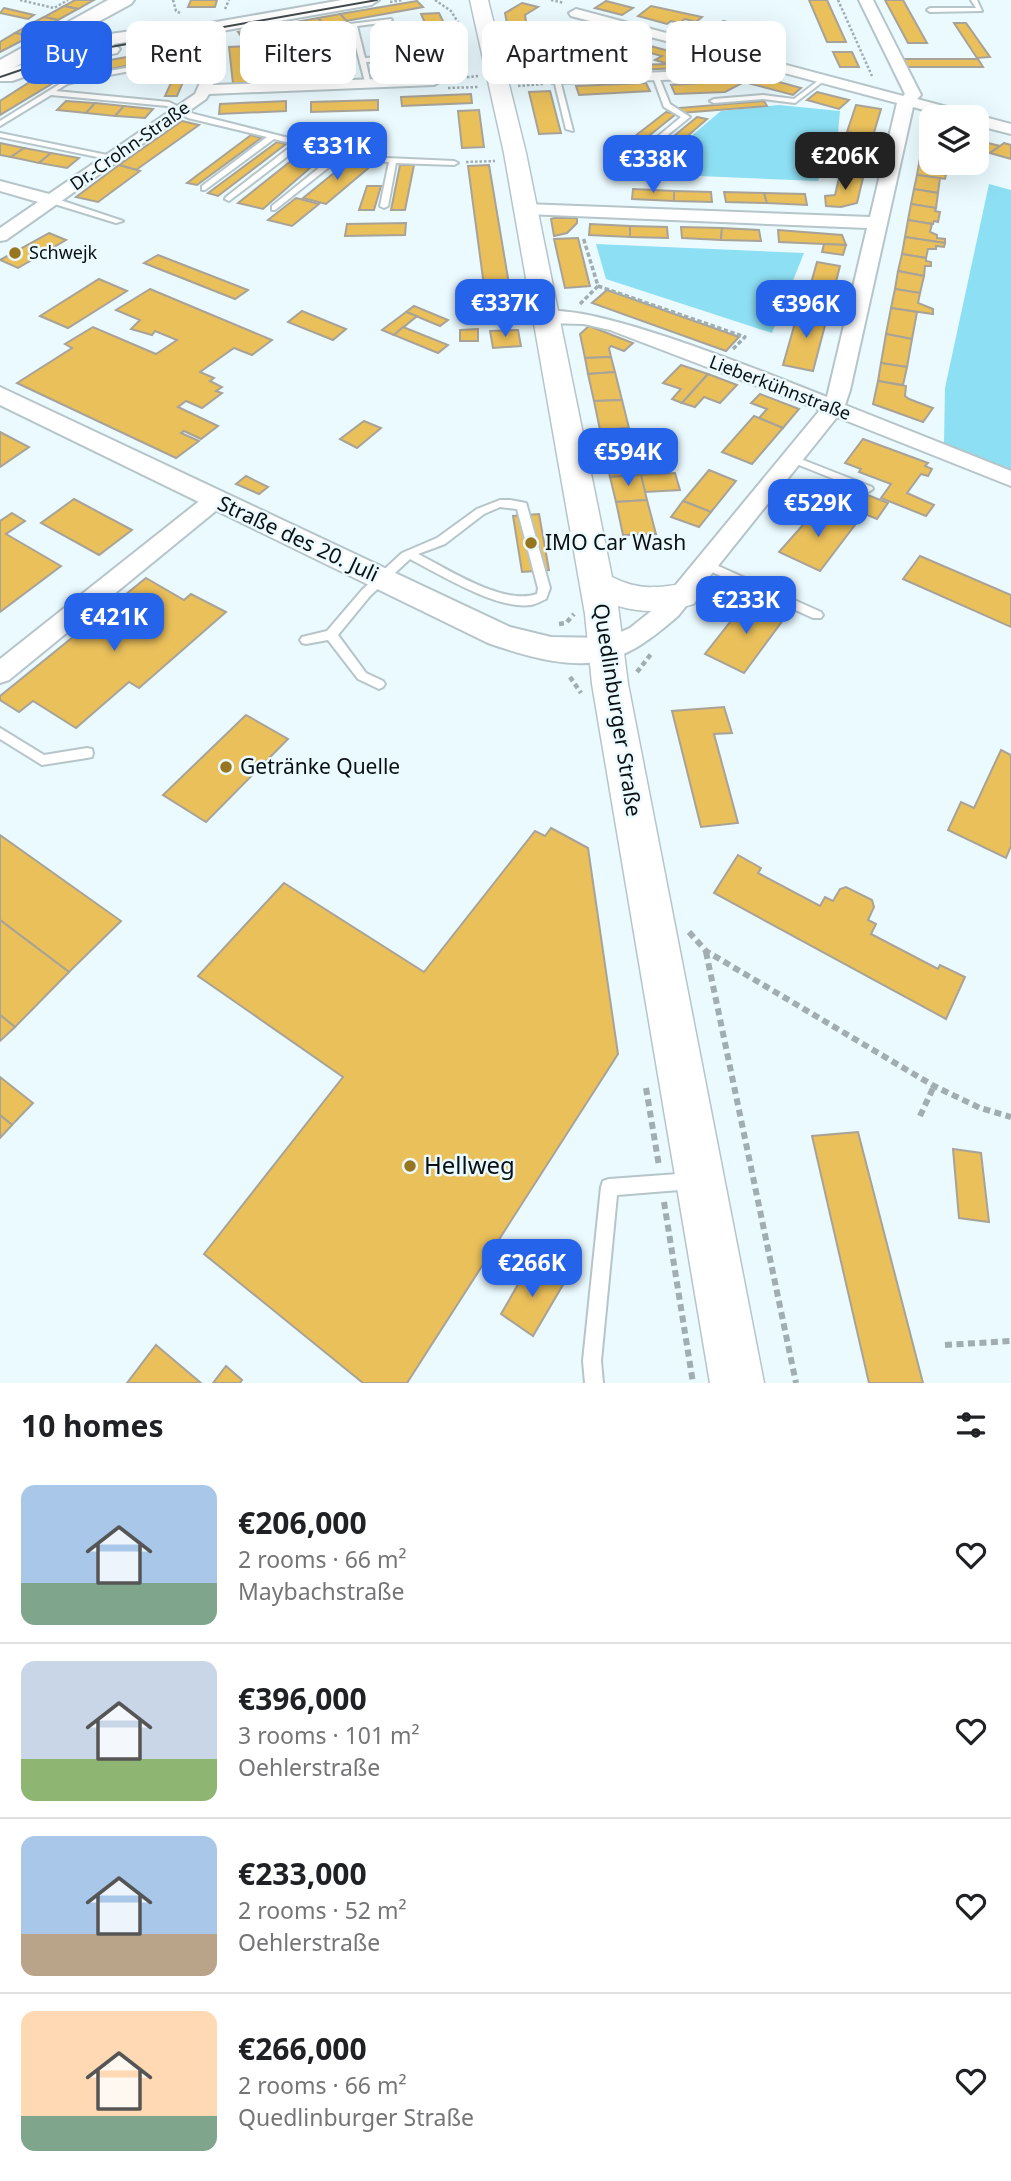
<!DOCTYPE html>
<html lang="en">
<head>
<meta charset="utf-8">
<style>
  :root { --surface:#fff; --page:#f2f2f2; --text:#202124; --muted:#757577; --line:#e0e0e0; --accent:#2563eb }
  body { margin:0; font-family:"Noto Sans",sans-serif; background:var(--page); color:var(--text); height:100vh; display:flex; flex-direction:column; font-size:26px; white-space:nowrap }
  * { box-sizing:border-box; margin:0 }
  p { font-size:23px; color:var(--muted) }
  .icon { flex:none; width:38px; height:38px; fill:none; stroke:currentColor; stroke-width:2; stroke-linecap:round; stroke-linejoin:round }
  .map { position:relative; height:1383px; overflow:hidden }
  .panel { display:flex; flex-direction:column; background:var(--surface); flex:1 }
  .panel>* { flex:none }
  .hud { position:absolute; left:21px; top:21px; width:970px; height:63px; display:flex; gap:14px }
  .buttons { position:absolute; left:919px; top:105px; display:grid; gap:14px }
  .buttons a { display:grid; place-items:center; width:70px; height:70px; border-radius:14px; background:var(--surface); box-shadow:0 7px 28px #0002; font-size:35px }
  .price { position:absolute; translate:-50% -60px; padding:0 16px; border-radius:14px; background:var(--accent); color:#fff; font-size:23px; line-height:46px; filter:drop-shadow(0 2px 4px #0008) }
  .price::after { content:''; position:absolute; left:50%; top:42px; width:21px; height:16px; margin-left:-10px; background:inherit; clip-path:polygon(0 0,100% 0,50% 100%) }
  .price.active { background:#222; color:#fff }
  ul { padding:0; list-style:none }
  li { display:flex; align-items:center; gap:21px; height:175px; padding:0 21px }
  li+li { border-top:2px solid var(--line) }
  li span { display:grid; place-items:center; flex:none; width:196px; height:140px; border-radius:14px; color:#555 }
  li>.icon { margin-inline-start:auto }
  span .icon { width:84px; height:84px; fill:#fffc; stroke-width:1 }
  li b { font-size:30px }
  h2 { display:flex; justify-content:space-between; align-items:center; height:84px; padding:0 21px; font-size:30px }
  .chip { padding:0 24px; border-radius:14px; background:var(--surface); box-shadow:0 7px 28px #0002; font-size:24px; line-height:63px }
  .chip.active { background:var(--accent); color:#fff }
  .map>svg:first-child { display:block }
  .green { fill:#8ddff4 }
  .building { fill:#eac05b; stroke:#a8a297; stroke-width:2 }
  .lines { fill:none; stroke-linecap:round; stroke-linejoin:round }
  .service-casing { stroke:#b6c5c9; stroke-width:4 }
  .minor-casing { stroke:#b6c5c9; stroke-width:4 }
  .tertiary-casing { stroke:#b6c5c9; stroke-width:4 }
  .secondary-casing { stroke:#b6c5c9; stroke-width:3 }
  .primary-casing { stroke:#b6c5c9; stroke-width:4 }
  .path-far3 { stroke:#a1adb1; stroke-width:2.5; stroke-dasharray:2.5 2; stroke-linecap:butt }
  .path-far2 { stroke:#a1adb1; stroke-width:3.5; stroke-dasharray:4.5 2.5; stroke-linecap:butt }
  .path-far1 { stroke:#a1adb1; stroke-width:4.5; stroke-dasharray:5 3.5; stroke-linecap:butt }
  .path { stroke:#a1adb1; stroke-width:6; stroke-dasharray:7 4.5; stroke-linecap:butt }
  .service { fill:#fff; fill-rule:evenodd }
  .minor { fill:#fff; fill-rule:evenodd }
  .tertiary { fill:#fff; fill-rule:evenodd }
  .secondary { fill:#fff; fill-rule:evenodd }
  .primary { fill:#fff; fill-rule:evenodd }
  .tram { stroke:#424a4c; stroke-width:2 }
  .poi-dot { fill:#97761f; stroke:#eafafe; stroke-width:2.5 }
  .labels { text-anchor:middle; stroke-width:5; stroke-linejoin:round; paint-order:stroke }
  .far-street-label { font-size:18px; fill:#0b1012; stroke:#eafafe }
  .far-poi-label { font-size:18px; fill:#0b1012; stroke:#eafafe; text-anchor:start }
  .street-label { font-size:21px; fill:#0b1012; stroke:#eafafe }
  .poi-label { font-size:21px; fill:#0b1012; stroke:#eafafe; text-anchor:start }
  .near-poi-label { font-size:24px; fill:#0b1012; stroke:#eafafe; text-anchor:start }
</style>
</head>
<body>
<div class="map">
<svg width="1011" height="1383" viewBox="0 0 1011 1383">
  <rect width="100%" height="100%" fill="#eafafe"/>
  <g class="green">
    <path d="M779 105 840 111 838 133 818 181 699 176 697 164 660 162 721 111Z"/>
    <path d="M989 184 1011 190V471L944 444 945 388Z"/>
    <path d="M596 244 804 253 772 333 606 279Z"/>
  </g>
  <g class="building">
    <path d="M75 0H94L78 9 64 6Z"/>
    <path d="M191 0H217L215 7H188Z"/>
    <path d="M809 0H827L846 42H827Z"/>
    <path d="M885 0H903L927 43H908Z"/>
    <path d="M417 1 423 7 346 21 340 14Z"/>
    <path d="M606 1 633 8 622 15 595 8Z"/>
    <path d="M522 3 538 7 525 15 528 34H509L505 13Z"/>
    <path d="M64 6 78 9 58 20 44 17Z"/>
    <path d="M651 6 702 17 696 22 685 19 679 23 671 21 667 24 638 16Z"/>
    <path d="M4 8 34 15 28 19 0 13Z"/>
    <path d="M439 13 466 69 446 71 421 14Z"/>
    <path d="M340 14 347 21 324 25 318 18Z"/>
    <path d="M44 17 58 20 46 27 32 23Z"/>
    <path d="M318 18 324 25 243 39 238 32Z"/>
    <path d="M723 21 777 33 765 44 760 45 727 37 735 30 718 26Z"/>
    <path d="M32 23 46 27 31 36 15 33Z"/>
    <path d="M954 23H966L990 57 977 58Z"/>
    <path d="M579 27 608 35 600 40 570 32Z"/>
    <path d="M341 32 354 75 333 77 322 33Z"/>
    <path d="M15 33 31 36 0 52V42Z"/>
    <path d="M512 34H531L544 79 523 80Z"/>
    <path d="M617 37 706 61 695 70 679 66V68L637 70 635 65 668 64 655 60 662 56 610 42Z"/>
    <path d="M600 44 606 60H618L622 70 598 71 588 45Z"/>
    <path d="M249 46 254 82 233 84 229 47Z"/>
    <path d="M172 49 177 56 60 79 0 115V101L47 71Z"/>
    <path d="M833 52H852L859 67H840Z"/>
    <path d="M901 59H978L983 67H905Z"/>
    <path d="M183 68V82L177 96H165L171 83V69Z"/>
    <path d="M426 68V73L378 75V70Z"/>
    <path d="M735 70 801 88 793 95 744 82 725 92 675 94 671 85 719 82Z"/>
    <path d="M316 75V80L273 81 274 77Z"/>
    <path d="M646 83 650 91 579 95 576 86Z"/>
    <path d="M550 91 561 133 539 134 529 92Z"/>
    <path d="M817 92 849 100 839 109 807 100Z"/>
    <path d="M471 94 472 103 402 106 401 97Z"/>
    <path d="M378 100V110L311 112V102Z"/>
    <path d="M66 101 95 103 86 113 57 110Z"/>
    <path d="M286 101V111L219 114 220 104Z"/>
    <path d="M764 101 767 106 681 113 678 108Z"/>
    <path d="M95 103 124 106 115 116 86 113Z"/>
    <path d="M856 105 881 109 873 136 847 132Z"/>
    <path d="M124 106 153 109 145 118 115 116Z"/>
    <path d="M479 110 484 147 462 148 458 111Z"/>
    <path d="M666 112 676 114 645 139 635 136Z"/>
    <path d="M697 117 707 119 675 147 664 144Z"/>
    <path d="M182 121 199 125 136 170 119 165Z"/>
    <path d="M929 129 931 148 922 147 924 134Z"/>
    <path d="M251 135 261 138 197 185 187 183Z"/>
    <path d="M853 135 874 138 865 170 843 167Z"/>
    <path d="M976 140 1000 146 990 153 980 150 978 153Z"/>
    <path d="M277 142 286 144 218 196 208 193Z"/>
    <path d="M0 143 24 148 11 157 0 155Z"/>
    <path d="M1004 143 1011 145V159L990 153Z"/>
    <path d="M24 148 51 153 39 163 11 157Z"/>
    <path d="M306 149 326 154 263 209 238 203Z"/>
    <path d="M51 153 79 158 67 168 39 163Z"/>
    <path d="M920 158 931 159V163H948L947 166 943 165 942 174 946 175 945 179 917 175Z"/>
    <path d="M350 160 372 165 326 204 303 198Z"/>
    <path d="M119 165 140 171 98 202 76 197Z"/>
    <path d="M400 165H414L405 210H391Z"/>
    <path d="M489 165 514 314 488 316 468 166Z"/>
    <path d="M656 170 695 171 696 177 657 175Z"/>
    <path d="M840 174 863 178 857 203 841 207 826 206 825 196 835 195Z"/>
    <path d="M917 175 940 178 938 193 914 189Z"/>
    <path d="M367 186H381L374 210H359Z"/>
    <path d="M633 189 674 191V201L632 199Z"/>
    <path d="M914 189 938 193 936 208 911 204Z"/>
    <path d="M674 191 711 192 712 202 674 201Z"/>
    <path d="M724 192 764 193 767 203 726 202Z"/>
    <path d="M764 193 805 194 807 205 767 203Z"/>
    <path d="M296 198 319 204 292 226 268 220Z"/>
    <path d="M911 204 936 208 935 211 940 212 938 222 934 221 933 224 908 220Z"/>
    <path d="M554 218H577V223L567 233 554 236 551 219Z"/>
    <path d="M908 220 932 224 930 232 937 235V238L945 239V243L905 237Z"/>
    <path d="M406 223 405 235 345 236 347 224Z"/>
    <path d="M590 224 630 226V237L589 235Z"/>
    <path d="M630 226 667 227 668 238 630 237Z"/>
    <path d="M681 227 722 228 721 240 682 238Z"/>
    <path d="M722 228 759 230 761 241 721 240Z"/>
    <path d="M778 230 842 235 846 245 779 242Z"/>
    <path d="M49 233 66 240 18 268 0 260Z"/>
    <path d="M905 237 945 243 944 247 936 246V249H928L926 258 902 254Z"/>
    <path d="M578 238 590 286 565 288 554 239Z"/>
    <path d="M824 244 846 245 843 255 822 252Z"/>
    <path d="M902 254 926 258V261L931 262V266H925L924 276 898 271Z"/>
    <path d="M158 255 248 290 235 299 144 263Z"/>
    <path d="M817 262 840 266 830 305 806 301Z"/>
    <path d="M898 271 924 276 920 293 895 289Z"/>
    <path d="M99 279 127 291 68 328 40 316Z"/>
    <path d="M150 289 272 340 252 355 234 348 200 372 214 378 210 381 222 387 216 391 222 393 202 408 186 401 178 407 218 426 201 439 184 431 181 433 199 441 176 458 17 383 72 348 65 344 93 327 156 354 177 340 155 331 152 335 131 329 140 320 116 310Z"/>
    <path d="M895 289 920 293 918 303 933 309V314L891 308Z"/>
    <path d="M607 290 739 337 726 351 592 303Z"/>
    <path d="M414 306 448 320 440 326 406 312Z"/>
    <path d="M891 308 917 312 912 339 886 334Z"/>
    <path d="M799 309 828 314 813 371 783 365Z"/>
    <path d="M302 311 346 329 333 340 288 322Z"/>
    <path d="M406 312 417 316 394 335 382 330Z"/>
    <path d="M589 326 633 343 624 351 611 346 609 348 611 357 585 358 580 334Z"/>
    <path d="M403 327 448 345 438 353 394 335Z"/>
    <path d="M478 329V341H460V330Z"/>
    <path d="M518 330 521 346 493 348 490 331Z"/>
    <path d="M886 334 912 339 907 367 881 363Z"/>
    <path d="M611 357 615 372 588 374 585 358Z"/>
    <path d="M881 363 907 367 903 385 878 381Z"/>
    <path d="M681 365 708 374 682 403 672 399 681 389 663 383Z"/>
    <path d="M615 372 622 400 594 401 588 374Z"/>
    <path d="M708 374 737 385 720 403 704 397 695 407 682 403Z"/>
    <path d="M878 381 906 386 905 396 909 399 933 408 923 422 873 404Z"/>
    <path d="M760 394 799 409 783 428 759 418 767 409 751 403Z"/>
    <path d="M622 400 629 428 600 430 594 401Z"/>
    <path d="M754 416 783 428 752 464 722 452Z"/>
    <path d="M364 421 381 428 357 448 340 439Z"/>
    <path d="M629 428 635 452 605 454 600 430Z"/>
    <path d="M0 432 29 447 0 467Z"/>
    <path d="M863 439 928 463 925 466 932 469 928 476 921 474 907 493 934 505 926 516 881 498 891 484 859 472 861 469 845 463Z"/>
    <path d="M635 452 641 475 610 477 605 454Z"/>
    <path d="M709 470 736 481 711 512 683 501Z"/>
    <path d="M675 473 680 490 645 492 641 475Z"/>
    <path d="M641 475 647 500 616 502 610 477Z"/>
    <path d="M246 476 268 487 259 494 236 484Z"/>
    <path d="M837 483 888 503 877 519 826 498Z"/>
    <path d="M74 499 132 530 99 555 41 523Z"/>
    <path d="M647 500 656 534 623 535 616 502Z"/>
    <path d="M683 501 711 512 699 527 671 517Z"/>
    <path d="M818 508 855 525 820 571 779 552Z"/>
    <path d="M12 513 25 521 6 534 61 566 0 612V521Z"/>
    <path d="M539 514 549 570 522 572 513 516Z"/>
    <path d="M920 556 1011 595V627L903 579Z"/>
    <path d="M146 578 184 600 191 594 226 612 139 688 129 682 76 728 33 701 19 712 0 700V696Z"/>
    <path d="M749 598 786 616 744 673 705 654Z"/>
    <path d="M724 707 732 733 714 734 738 823 701 827 672 711Z"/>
    <path d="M246 715 288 739 206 822 163 795Z"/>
    <path d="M1001 750 1011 755V846L1006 858 948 830 961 802 974 808Z"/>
    <path d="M551 828 588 848 618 1054 407 1383H363L204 1254 343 1077 198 976 284 883 424 972 535 831 545 836Z"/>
    <path d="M0 835 121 921 69 972 0 920Z"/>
    <path d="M738 855 761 868 758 873 820 906 825 897 833 901 840 889 846 887 872 900 874 907 868 920 876 924 871 934 938 969 940 965 965 977 946 1019 714 893Z"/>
    <path d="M0 920 69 972 15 1027 0 1015Z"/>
    <path d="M0 1015 15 1027 0 1041Z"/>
    <path d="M0 1077 33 1103 12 1125 0 1115Z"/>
    <path d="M0 1115 12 1125 0 1138Z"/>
    <path d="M858 1132 923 1383H869L812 1136Z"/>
    <path d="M953 1149 981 1153 989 1222 959 1218Z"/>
    <path d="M531 1262 564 1283 533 1336 501 1314Z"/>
    <path d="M156 1345 201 1383H127Z"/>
    <path d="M226 1366 242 1380 240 1383H213Z"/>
  </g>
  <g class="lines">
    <g class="service-casing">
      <g id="service">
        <path d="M971 0H977L982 11 930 12 927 10 930 8H976Z"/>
        <path d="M391 19 392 20 389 22 357 26 365 58 419 55 422 57 419 59 366 62 371 85 366 86 350 24Z"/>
        <path d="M256 41 259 43 270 80V89L266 91 262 89 264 80 253 43Z"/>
        <path d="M204 54 206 55V57L82 80 67 84 56 91 169 102 194 114 364 157 454 161 458 163 454 165 396 163 388 206 384 208 380 206 389 162 364 161 343 156 275 210H272V206L336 154 301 146 229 201 225 199 226 197 294 144 274 139 205 190H202V186L267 137 188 118 167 106 51 95 0 126V121L63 82 81 76Z"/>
        <path d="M656 75 659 77 670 104 690 117 659 142 655 140 656 138 681 117 664 107 653 77Z"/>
        <path d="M823 77 826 79 825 80 795 103 763 99 714 103 710 101 714 99 763 95 794 99Z"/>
        <path d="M557 78 560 80 573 131 566 129 554 80Z"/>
        <path d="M0 133 112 156 116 158 112 160 0 137Z"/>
        <path d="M48 198H54L123 221 116 223 48 202Z"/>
        <path d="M793 456 872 487 873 489 868 492 864 491 789 461 788 459Z"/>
        <path d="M500 500H510L526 503 527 506 550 588 546 599C541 601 536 604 531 605 497 610 439 574 410 559L370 596 338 635 366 673 383 681 385 684 383 687 379 689 358 679 328 640 306 644 302 643 300 640 302 637 327 631 362 590 402 553 437 538 477 509ZM500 507 517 509 538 588 537 594C503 606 448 569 418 554L445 544 484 514Z"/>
        <path d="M707 561 821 612 823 615 821 618H813L703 568 701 565Z"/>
        <path d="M0 728 44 755 87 748 92 749 93 753 92 757 87 758 42 765 0 739Z"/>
        <path d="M692 1173 698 1175 700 1181 698 1187 692 1189 617 1195 601 1361 603 1383H585L583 1361 601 1187 603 1181 609 1179Z"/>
      </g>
    </g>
    <g class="minor-casing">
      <g id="minor">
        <path d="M859 0H873L921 95 917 99 1011 124V134L976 125V117H949L913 107 850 390 845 405 1011 471V486L837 417 678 616C659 632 622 665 596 657L592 650 596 643 630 628 660 604 820 410 610 330 584 324 544 323 534 317C559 286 788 382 827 397L867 228 525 214 516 209 525 204 870 217 897 103 732 59 711 74 695 79 552 83 550 80 552 77 557 76 693 71 719 55 571 16 569 13 576 9 903 96 905 94Z"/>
        <path d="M198 23 205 27 213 85 434 77 441 81 434 85 209 94 206 99 6 240 0 241V228L38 202 0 191V181L49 194 195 94 200 83 191 27Z"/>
        <path d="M215 492 223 495 226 500 223 505 9 680 0 683V659L207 495Z"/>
      </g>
    </g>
    <g class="tertiary-casing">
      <g id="tertiary">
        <path d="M342 0H379L371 5 199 35 182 34 113 44 120 49 117 53 58 65 12 81H0V72L48 56 102 45 56 37 53 33 62 28 103 35 182 24 199 25Z"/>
        <path d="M0 387 510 627 551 637 605 638 616 642 621 650 616 658C575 671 528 657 488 643L0 405Z"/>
      </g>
    </g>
    <g class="secondary-casing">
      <path id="secondary" d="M470 0H488L526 153 612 577C626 584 639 588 655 587 670 587 680 582 694 586L699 595 694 604C667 612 645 614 618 606L628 684 764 1383H710L592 684 585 614 504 153Z"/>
    </g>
    <g class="primary-casing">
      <path id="primary" d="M108 0H134L131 4 0 75V60Z"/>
    </g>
    <g class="path-far3">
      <path d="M20 0 54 8 68 0"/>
      <path d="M173 0 176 11 180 13"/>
      <path d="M435 0 451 11 464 32"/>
      <path d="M551 0 564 3"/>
      <path d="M838 0 872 76"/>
      <path d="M390 2 403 0"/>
      <path d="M225 9 229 0"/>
      <path d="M265 39 339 26"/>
      <path d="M449 79 478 76"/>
      <path d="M518 86 544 84"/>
      <path d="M448 88 478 87"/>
      <path d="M466 162 495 161"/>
    </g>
    <g class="path-far2">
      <path d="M598 286 745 337 732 350"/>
      <path d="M580 304 598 286 583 237"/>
    </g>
    <g class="path-far1">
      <path d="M559 624 566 623 574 614"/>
      <path d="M637 672 651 654"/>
      <path d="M570 677 581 693"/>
    </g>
    <g class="path">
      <path d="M689 932 706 951 934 1086 980 1108 1011 1117"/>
      <path d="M706 952 796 1383"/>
      <path d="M646 1088 659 1166"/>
      <path d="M920 1116 934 1086"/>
      <path d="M664 1202 693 1383"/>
      <path d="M945 1345 1011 1341"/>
    </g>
    <use href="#service" class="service"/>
    <use href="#minor" class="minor"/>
    <use href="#tertiary" class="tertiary"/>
    <use href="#secondary" class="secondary"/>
    <use href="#primary" class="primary"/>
    <path class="tram" d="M0 77 65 55 377 0"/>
  </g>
  <g class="poi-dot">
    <circle cx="15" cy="253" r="7"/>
    <circle cx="531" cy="543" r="7"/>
    <circle cx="226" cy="767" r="7"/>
    <circle cx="410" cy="1166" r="7"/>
  </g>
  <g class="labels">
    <g class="far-street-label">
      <text transform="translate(130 146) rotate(-35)" y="6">Dr.-Crohn-Straße</text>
      <text transform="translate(780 388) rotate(21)" y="6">Lieberkühnstraße</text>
    </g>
    <g class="far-poi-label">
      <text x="29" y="259">Schwejk</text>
    </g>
    <g class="street-label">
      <text transform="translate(298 539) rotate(25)" y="7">Straße des 20. Juli</text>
      <text transform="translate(617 710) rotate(81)" y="7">Quedlinburger Straße</text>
    </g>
    <g class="poi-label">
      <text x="545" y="550">IMO Car Wash</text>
      <text x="240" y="774">Getränke Quelle</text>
    </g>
    <g class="near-poi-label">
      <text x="424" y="1174">Hellweg</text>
    </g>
  </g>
</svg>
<div class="buttons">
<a><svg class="icon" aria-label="layers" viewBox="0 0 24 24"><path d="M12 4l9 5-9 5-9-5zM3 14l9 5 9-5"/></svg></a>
</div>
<b class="price" style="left:337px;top:182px">€331K</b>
<b class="price active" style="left:845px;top:192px">€206K</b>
<b class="price" style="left:653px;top:195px">€338K</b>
<b class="price" style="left:505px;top:339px">€337K</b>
<b class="price" style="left:806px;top:340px">€396K</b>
<b class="price" style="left:628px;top:488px">€594K</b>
<b class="price" style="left:818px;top:539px">€529K</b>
<b class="price" style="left:746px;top:636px">€233K</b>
<b class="price" style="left:114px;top:653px">€421K</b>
<b class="price" style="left:532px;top:1299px">€266K</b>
<div class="hud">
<a class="chip active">Buy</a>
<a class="chip">Rent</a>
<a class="chip">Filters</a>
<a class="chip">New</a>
<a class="chip">Apartment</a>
<a class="chip">House</a>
</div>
</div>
<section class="panel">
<h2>10 homes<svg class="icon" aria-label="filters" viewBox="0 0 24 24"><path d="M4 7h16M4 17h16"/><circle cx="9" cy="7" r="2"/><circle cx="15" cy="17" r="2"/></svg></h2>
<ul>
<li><span style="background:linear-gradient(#a9c7e8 70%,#7fa58c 0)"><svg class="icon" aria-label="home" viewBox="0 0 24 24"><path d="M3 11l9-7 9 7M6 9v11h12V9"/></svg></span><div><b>€206,000</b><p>2 rooms · 66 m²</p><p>Maybachstraße</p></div><svg class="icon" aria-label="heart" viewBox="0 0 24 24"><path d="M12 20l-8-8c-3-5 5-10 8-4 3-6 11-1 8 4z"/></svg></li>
<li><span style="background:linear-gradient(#c9d6e8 70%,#8fb573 0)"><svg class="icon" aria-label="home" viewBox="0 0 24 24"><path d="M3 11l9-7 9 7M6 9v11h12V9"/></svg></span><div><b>€396,000</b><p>3 rooms · 101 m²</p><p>Oehlerstraße</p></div><svg class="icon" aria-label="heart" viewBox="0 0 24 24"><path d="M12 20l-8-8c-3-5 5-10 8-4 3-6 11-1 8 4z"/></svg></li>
<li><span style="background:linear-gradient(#a9c7e8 70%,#b9a48a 0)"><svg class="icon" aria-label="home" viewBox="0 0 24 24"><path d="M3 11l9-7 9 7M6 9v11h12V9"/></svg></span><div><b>€233,000</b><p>2 rooms · 52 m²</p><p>Oehlerstraße</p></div><svg class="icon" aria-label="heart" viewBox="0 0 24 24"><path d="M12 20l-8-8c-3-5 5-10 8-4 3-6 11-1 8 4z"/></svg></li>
<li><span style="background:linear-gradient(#ffd9b3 75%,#7fa58c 0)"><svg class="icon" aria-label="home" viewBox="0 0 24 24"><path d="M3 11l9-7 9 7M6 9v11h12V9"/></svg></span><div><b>€266,000</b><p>2 rooms · 66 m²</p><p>Quedlinburger Straße</p></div><svg class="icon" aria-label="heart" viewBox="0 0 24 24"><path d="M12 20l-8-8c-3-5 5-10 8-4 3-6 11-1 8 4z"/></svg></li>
</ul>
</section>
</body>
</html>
